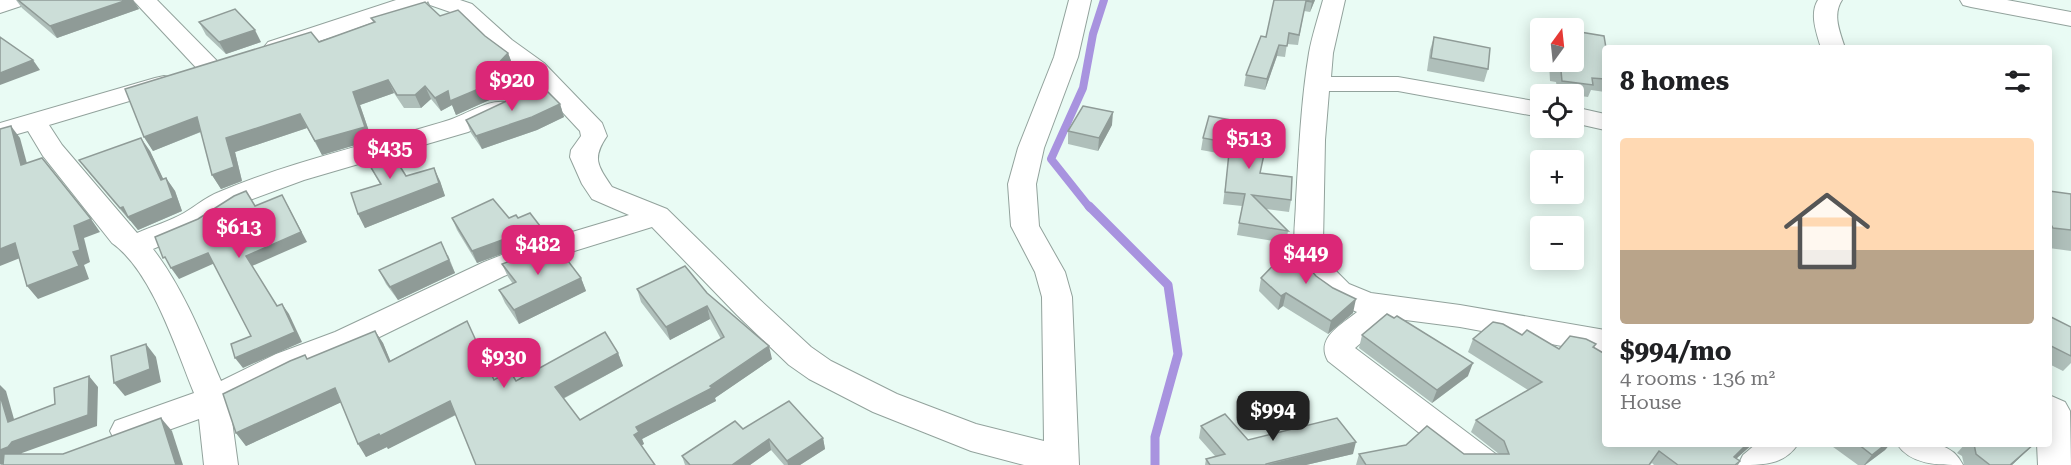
<!DOCTYPE html>
<html lang="en">
<head>
<meta charset="utf-8">
<style>
  :root { --surface:#fff; --page:#f2f2f2; --text:#202124; --muted:#757577; --line:#e0e0e0; --accent:#db2777 }
  body { margin:0; font-family:"Roboto Serif",serif; background:var(--page); color:var(--text); height:100vh; display:flex; flex-direction:column; font-size:22px; white-space:nowrap }
  * { box-sizing:border-box; margin:0 }
  p { font-size:20px; color:var(--muted) }
  .icon { flex:none; width:33px; height:33px; fill:none; stroke:currentColor; stroke-width:2; stroke-linecap:round; stroke-linejoin:round }
  .map { position:relative; flex:1; overflow:hidden }
  .sheet { position:absolute; left:1602px; top:45px; width:450px; height:402px; display:flex; flex-direction:column; background:var(--surface); border-radius:6px; box-shadow:0 3px 15px #0003 }
  .sheet>* { flex:none }
  .needle { width:39px; rotate:15deg }
  .controls { position:absolute; left:1530px; top:18px; display:grid; gap:12px }
  .controls a { display:grid; place-items:center; width:54px; height:54px; border-radius:6px; background:var(--surface); box-shadow:0 3px 15px #0003; font-size:30px }
  .price { position:absolute; translate:-50% -51px; padding:0 14px; border-radius:12px; background:var(--accent); color:#fff; font-size:20px; line-height:39px; filter:drop-shadow(0 2px 3px #0008) }
  .price::after { content:''; position:absolute; left:50%; top:36px; width:18px; height:14px; margin-left:-9px; background:inherit; clip-path:polygon(0 0,100% 0,50% 100%) }
  .price.selected { background:#222; color:#fff }
  ul { padding:0; list-style:none }
  li { display:grid; align-content:center; gap:12px; height:318px; padding:0 18px }
  li+li { border-top:2px solid var(--line) }
  li span { display:grid; place-items:center; height:186px; border-radius:6px; color:#555 }
  li>.icon { margin-inline-start:auto }
  span .icon { width:108px; height:108px; fill:#fffc; stroke-width:1 }
  li b { font-size:26px }
  h2 { display:flex; justify-content:space-between; align-items:center; height:72px; padding:0 18px; font-size:26px }
  .map>svg:first-child { display:block }
  .lines { fill:none; stroke-linecap:round; stroke-linejoin:round }
  .stream-far1 { stroke:#a893df; stroke-width:8 }
  .stream { stroke:#a893df; stroke-width:9 }
  .minor-casing { stroke:#92a29c; stroke-width:2 }
  .minor { fill:#fff; fill-rule:evenodd }
  .wall { fill:#afbfba }
  .shaded-wall { fill:#8f9b97 }
  .building { fill:#ccded8; stroke:#8f9b97; stroke-width:1.5 }
</style>
</head>
<body>
<div class="map">
<svg width="2071" height="465" viewBox="0 0 2071 465">
  <rect width="100%" height="100%" fill="#e9fbf4"/>
  <g class="lines">
    <path class="stream-far1" d="M1090 208 1051 159 1083 88 1093 34 1104 0"/>
    <path class="stream" d="M1089 206 1168 285 1178 354 1155 437V465"/>
    <g class="minor-casing">
      <g id="minor">
        <path d="M0 0H27L24 5 0 13Z"/>
        <path d="M133 0H157L220 64 223 69 220 74 211 76 202 74Z"/>
        <path d="M396 0H460L472 4 512 40 544 63 602 123 607 136C592 158 597 165 612 187L667 209 759 299 811 347 831 361 897 394 976 424 1044 441 1042 297 1035 272 1011 226 1008 184 1018 148 1054 57 1069 0H1091L1078 57 1044 148 1036 184 1039 226 1065 272 1072 297 1079 465H1024L971 451 873 412 809 379 789 365 737 315 652 227 542 261 504 276 357 348 298 372 230 406 238 465H204L199 419 127 445 115 441 110 431 115 421 194 393C176 349 152 271 112 243L43 156 28 131 0 139V123L155 78 164 76 173 78 176 83 173 88 49 125 62 145 137 233C153 226 170 221 184 213 196 206 206 197 219 192 292 161 371 144 446 121 467 115 489 97 511 103L515 108 511 113 468 132 304 180 239 204 224 212 204 227 153 249C183 288 202 336 221 381L276 354 335 332 484 262 522 247 629 215 592 199 582 184 570 157 571 150 581 136 580 131 526 73 496 50 468 23 456 14 430 5 428 1 425 5 377 23 284 52 276 54 268 52 264 47 268 42Z"/>
        <path d="M1323 0H1345L1333 53 1331 77H1398L1540 102V117L1398 91H1329L1325 140 1323 243 1327 262 1349 284 1371 293 1460 305 1605 330V354L1460 327 1390 318 1355 348 1497 455 1502 465H1460L1328 361C1315 338 1341 325 1357 312 1333 302 1308 290 1298 264 1291 244 1296 220 1296 200 1299 151 1301 101 1309 53 1312 36 1318 18 1323 0Z"/>
        <path d="M1818 0H1842C1832 15 1840 32 1845 48H1821C1817 34 1809 14 1818 0Z"/>
        <path d="M1960 0H2007L2071 12V26L1971 7 1963 5Z"/>
        <path d="M1574 107 1605 114V130L1574 123Z"/>
        <path d="M2049 395 2065 402 2070 411 2071 465H2038L2037 444H2049Z"/>
        <path d="M1756 444H1798C1784 465 1764 465 1738 465L1743 455Z"/>
        <path d="M1897 444C1923 444 1950 438 1963 465 1937 465 1911 465 1897 444Z"/>
      </g>
    </g>
    <use href="#minor" class="minor"/>
  </g>
  <g class="wall">
    <path d="M16 0H133L139 9 57 38 22 8Z"/>
    <path d="M1274 0H1315L1310 12 1304 11 1298 45 1287 44 1285 57 1277 56 1265 90 1244 86 1246 75 1266 37Z"/>
    <path d="M440 16 485 36 508 53 513 66 500 80 505 93 456 115 452 105 441 111 431 99 421 108H404L394 93 360 105 372 140 322 155 307 128 235 152 242 181 221 189 212 175 201 132 153 151 144 137 319 42 373 22 371 18Z"/>
    <path d="M199 22 261 42 226 54 206 35Z"/>
    <path d="M1434 37 1488 69 1484 82 1427 71 1430 50Z"/>
    <path d="M1605 48V92L1591 90 1588 97 1558 93 1556 82 1550 81 1549 62H1574Z"/>
    <path d="M514 101 560 104 564 117 537 130 482 149 471 133 466 120Z"/>
    <path d="M1112 125 1098 151 1068 144V131Z"/>
    <path d="M1265 126 1264 136H1268L1260 173 1291 200 1289 212 1266 209 1288 231 1286 243 1237 235 1242 206 1223 204 1229 155 1201 150 1203 138Z"/>
    <path d="M150 151 163 179 166 178 175 191 182 211 138 230 131 221H130L89 173 79 160Z"/>
    <path d="M361 151 406 176 440 181 445 196 365 228 358 214 380 184Z"/>
    <path d="M2049 191 2071 194V251L2049 248Z"/>
    <path d="M452 218H518L540 226 545 238 477 263 457 230Z"/>
    <path d="M448 255 455 273 398 300 386 284 379 270Z"/>
    <path d="M1303 261 1316 276 1333 288 1353 313 1328 334 1283 306 1278 310 1259 291 1261 278Z"/>
    <path d="M502 264 581 278 586 291 519 324 505 303 499 290 513 284 508 277Z"/>
    <path d="M637 289 707 293 772 359 715 398 716 401 642 439 644 444 456 415 388 449 387 447 366 457 341 402 246 446 236 433 305 355 308 359 375 331 383 343 390 361 467 321 494 380 516 381 618 353 623 366 563 399 580 420 721 339 710 319 670 340 641 302Z"/>
    <path d="M2049 316 2071 327V363L2063 371 2049 364Z"/>
    <path d="M1362 335 1468 376 1432 403 1359 348Z"/>
    <path d="M1522 335 1559 349 1596 344 1594 348 1742 453 1736 459 1737 465H1654L1652 463 1650 465H1356L1359 454H1499L1471 432 1476 420 1528 390 1468 352 1473 339Z"/>
    <path d="M1201 426 1248 440 1353 454 1306 465H1205L1206 459 1215 456 1199 438Z"/>
    <path d="M743 429 823 438 825 449 800 465H784L771 450 750 465H685L682 456Z"/>
    <path d="M1829 444H1890L1885 450 1865 465H1858Z"/>
    <path d="M1965 444H2034L2012 465H1964L1962 456 1957 453Z"/>
  </g>
  <g class="shaded-wall">
    <path d="M127 0H133L139 9 57 38 50 26Z"/>
    <path d="M1313 0H1315L1310 12 1312 2Z"/>
    <path d="M255 30 261 42 226 54 219 42Z"/>
    <path d="M1279 45 1277 56 1265 90 1267 79Z"/>
    <path d="M508 53 513 66 500 80 505 93 456 115 452 105 441 111 435 98 494 68Z"/>
    <path d="M33 60 40 70 0 85V73Z"/>
    <path d="M388 80 394 93 360 105 372 140 322 155 315 141 353 92Z"/>
    <path d="M425 86 431 99 421 108 415 95Z"/>
    <path d="M560 104 564 117 537 130 482 149 476 136Z"/>
    <path d="M1113 112 1112 125 1098 151 1099 138Z"/>
    <path d="M300 114 307 128 235 152 242 181 221 189 212 175 226 138Z"/>
    <path d="M197 117 205 130 153 151 144 137Z"/>
    <path d="M11 126 20 138 31 178 21 165Z"/>
    <path d="M141 138 150 151 170 193 161 180Z"/>
    <path d="M434 168 440 181 445 196 365 228 358 214Z"/>
    <path d="M166 178 175 191 182 211 138 230 120 208Z"/>
    <path d="M288 206 307 242 252 266 246 256Z"/>
    <path d="M91 219 100 232 84 238 90 262 84 265 89 279 38 299 27 286 74 226Z"/>
    <path d="M540 226 545 238 477 263 472 251Z"/>
    <path d="M441 242 455 273 398 300 390 287Z"/>
    <path d="M15 243 25 256 0 266V249Z"/>
    <path d="M208 253 215 263 179 279 171 268Z"/>
    <path d="M581 278 586 291 519 324 514 310Z"/>
    <path d="M1286 293 1283 306 1278 310 1281 296Z"/>
    <path d="M1356 299 1353 313 1328 334 1331 321Z"/>
    <path d="M282 304 289 314 302 342 243 368 235 358Z"/>
    <path d="M707 306 710 319 670 340 666 327Z"/>
    <path d="M375 331 383 343 396 374 389 362Z"/>
    <path d="M146 344 156 357 161 382 125 396 114 383Z"/>
    <path d="M769 346 772 359 715 398 716 401 642 439 644 444 638 448 634 435 636 427 710 386Z"/>
    <path d="M618 353 623 366 560 400 555 387Z"/>
    <path d="M1473 363 1468 376 1432 403 1437 390Z"/>
    <path d="M89 376 98 387 97 426 22 453 19 458 1 465 0 464V450L12 442Z"/>
    <path d="M0 385 6 391 18 433 8 422 0 395Z"/>
    <path d="M335 388 344 401 246 446 236 433Z"/>
    <path d="M450 401 457 414 388 449 387 447 366 457 358 444Z"/>
    <path d="M161 418 172 431 183 465H176Z"/>
    <path d="M823 438 825 449 800 465H788L787 461Z"/>
    <path d="M769 439 771 450 750 465H732Z"/>
    <path d="M1356 442 1353 454 1306 465H1266Z"/>
    <path d="M1747 444H1753L1729 465 1734 457Z"/>
    <path d="M1886 444H1890L1885 450 1865 465H1864L1872 455Z"/>
    <path d="M2034 444 2012 465H2010Z"/>
  </g>
  <g class="building">
    <path d="M18 0H127L50 26Z"/>
    <path d="M1274 0H1313L1312 2 1306 1 1299 35 1289 33 1287 46 1279 45 1267 79 1246 75 1261 36 1266 37Z"/>
    <path d="M425 2 440 16 458 10 485 36 508 53 494 68 500 80 450 101 448 91 435 98 425 86 415 95H397L388 80 353 92 365 127 315 141 300 114 226 138 234 167 212 175 197 117 144 137 125 89 311 32 319 42 375 22 371 18Z"/>
    <path d="M235 9 255 30 219 42 199 22Z"/>
    <path d="M1574 31 1604 36 1606 48H1605V79L1592 78 1593 85 1562 81 1561 71 1554 70V62H1574Z"/>
    <path d="M0 37 33 60 0 73Z"/>
    <path d="M1434 37 1490 48 1488 69 1431 58Z"/>
    <path d="M545 89 560 104 532 117 476 136 466 120 513 98 514 101Z"/>
    <path d="M1083 106 1113 112 1099 138 1068 131Z"/>
    <path d="M1209 116 1265 126 1263 135 1268 136 1260 173 1292 177 1291 200 1252 195 1288 231 1239 223 1245 194 1225 192 1230 143 1203 138Z"/>
    <path d="M11 126 21 165 42 158 91 219 74 226 80 250 73 252 79 266 27 286 15 243 0 249V129Z"/>
    <path d="M141 138 161 180 166 178 173 198 128 217 123 207 120 208 79 160Z"/>
    <path d="M386 144 406 176 434 168 439 183 358 214 351 193 381 184 361 151Z"/>
    <path d="M246 191 255 206 282 195 301 232 246 256 277 306 282 304 295 332 235 358 231 344 251 336 208 253 171 268 165 257 163 258 155 237 198 219 234 196Z"/>
    <path d="M2049 191 2071 194V230L2053 228 2049 221Z"/>
    <path d="M493 199 509 218 516 215 518 218 530 213 540 226 472 251 452 218Z"/>
    <path d="M441 242 449 260 390 287 379 270Z"/>
    <path d="M1296 242 1303 261 1316 276 1333 288 1356 299 1331 321 1286 293 1281 296 1261 278Z"/>
    <path d="M555 244 581 278 514 310 499 290 516 282 502 264Z"/>
    <path d="M685 266 707 293 769 346 710 386 712 388 636 427 639 432 634 435 655 465H476L450 401 380 436 379 434 358 444 335 388 236 433 223 394 290 361 305 355 307 359 375 331 389 362 467 321 494 380 510 371 516 381 605 332 618 353 555 387 580 420 724 337 707 306 666 327 637 289Z"/>
    <path d="M1387 314 1394 318 1397 316 1473 363 1437 390 1362 335Z"/>
    <path d="M2049 316 2071 327V356L2049 345Z"/>
    <path d="M1493 322 1503 324 1522 335 1527 330 1559 349 1570 336 1586 339 1596 344 1593 347 1605 354V444H1747L1734 457 1740 461 1735 465H1678L1659 451 1649 465H1366L1359 454 1406 445 1427 426 1464 454H1509L1504 441 1476 420 1542 382 1473 339Z"/>
    <path d="M146 344 150 369 114 383 111 356Z"/>
    <path d="M89 376 88 415 12 442 8 447 0 450V395L8 422 55 404 54 388Z"/>
    <path d="M789 401 823 438 787 461 769 439 732 465H690L682 456 735 421 743 429Z"/>
    <path d="M1225 414 1248 440 1337 418 1356 442 1266 464V465H1210L1206 459 1225 454 1201 426Z"/>
    <path d="M161 418 176 465H3L4 454H63Z"/>
    <path d="M1858 444H1886L1872 455Z"/>
    <path d="M1974 444H2034L2010 465H1990L1976 454Z"/>
  </g>
</svg>
<div class="controls">
<a><svg class="needle" viewBox="-14 -14 28 28"><path d="M0-13l5 13h-10z" fill="#e53935"/><path d="M0 13l5-13h-10z" fill="#757577"/></svg></a>
<a><svg class="icon" aria-label="locate" viewBox="0 0 24 24"><circle cx="12" cy="12" r="6"/><path d="M12 2v4M12 18v4M2 12h4M18 12h4"/></svg></a>
<a>+</a>
<a>−</a>
</div>
<b class="price" style="left:512px;top:112px">$920</b>
<b class="price" style="left:1249px;top:170px">$513</b>
<b class="price" style="left:390px;top:180px">$435</b>
<b class="price" style="left:239px;top:259px">$613</b>
<b class="price" style="left:538px;top:276px">$482</b>
<b class="price" style="left:1306px;top:285px">$449</b>
<b class="price" style="left:504px;top:389px">$930</b>
<b class="price selected" style="left:1273px;top:442px">$994</b>
<section class="sheet">
<h2>8 homes<svg class="icon" aria-label="filters" viewBox="0 0 24 24"><path d="M4 7h16M4 17h16"/><circle cx="9" cy="7" r="2"/><circle cx="15" cy="17" r="2"/></svg></h2>
<ul>
<li><span style="background:linear-gradient(#ffd9b3 60%,#b9a48a 0)"><svg class="icon" aria-label="home" viewBox="0 0 24 24"><path d="M3 11l9-7 9 7M6 9v11h12V9"/></svg></span><div><b>$994/mo</b><p>4 rooms · 136 m²</p><p>House</p></div></li>
</ul>
</section>
</div>
</body>
</html>
